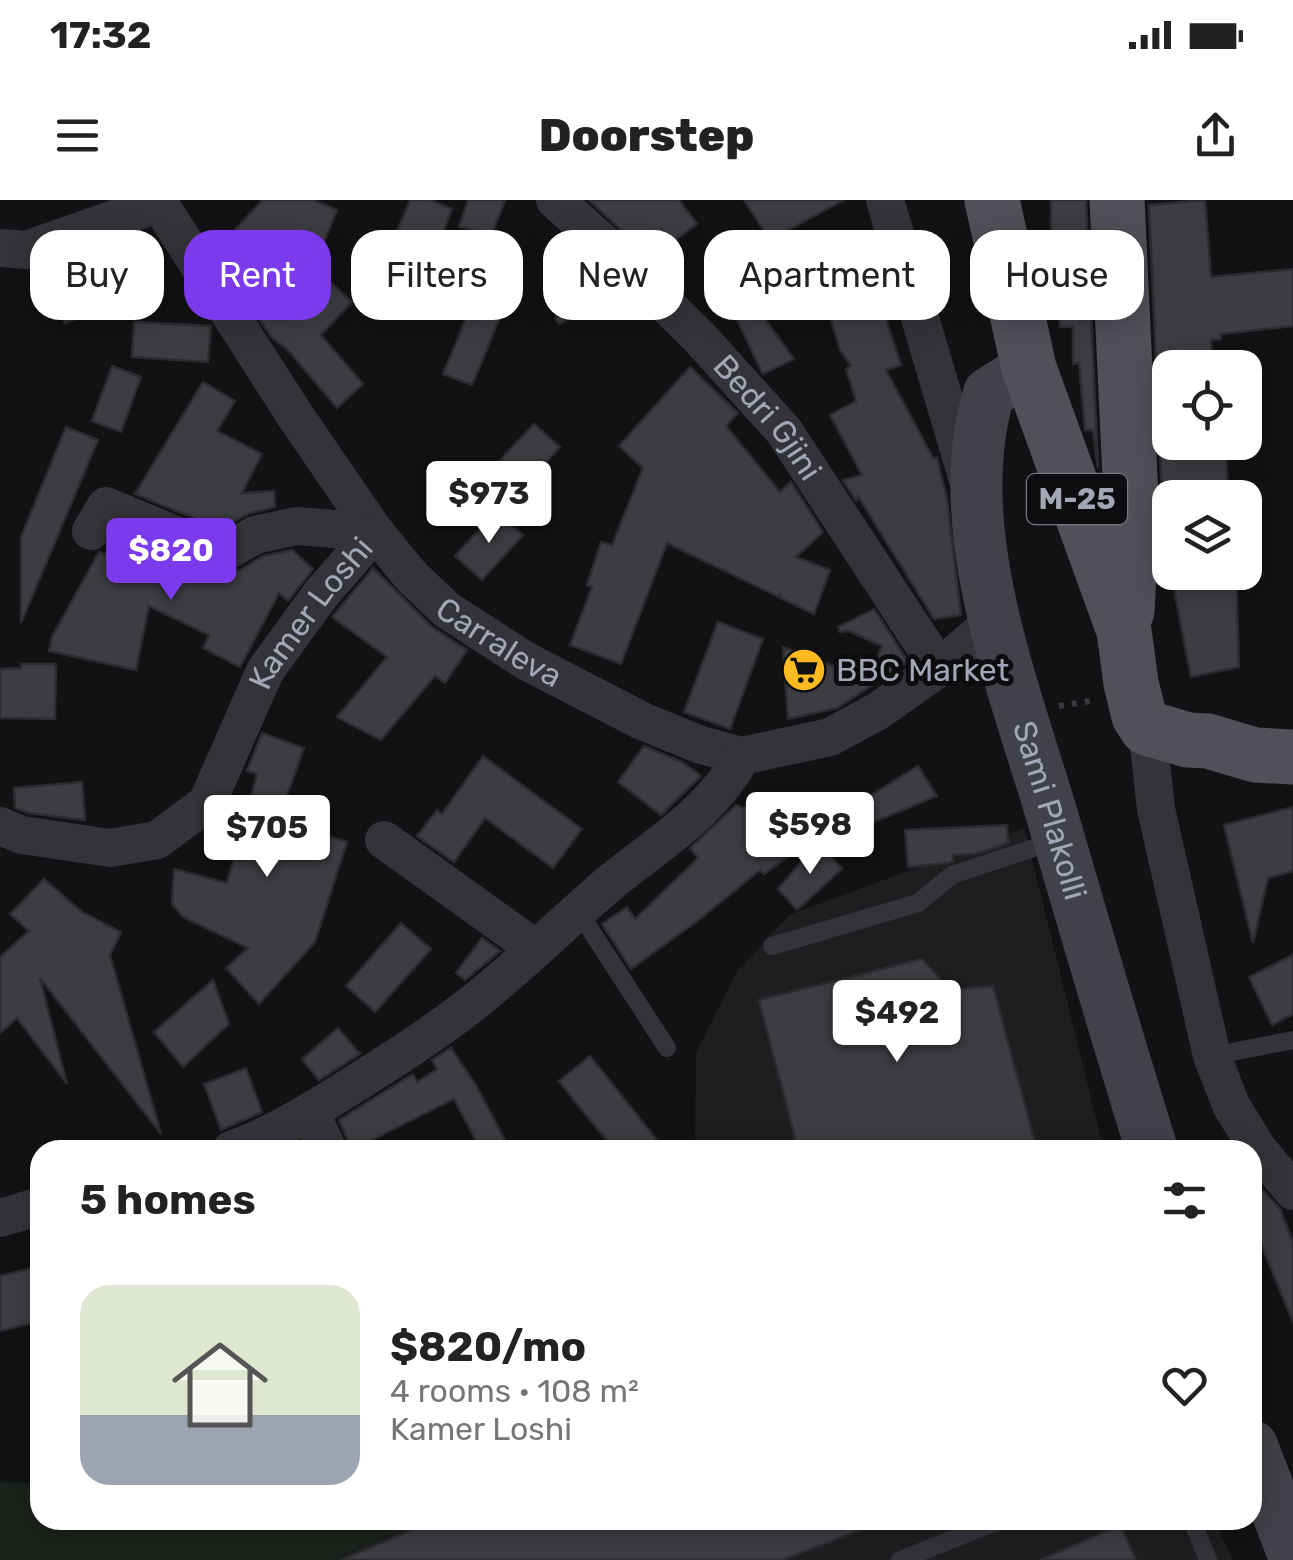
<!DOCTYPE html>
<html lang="en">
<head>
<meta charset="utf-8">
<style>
  :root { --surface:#fff; --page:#f6f6f6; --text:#222; --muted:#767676; --accent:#7c3aed }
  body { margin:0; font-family:Rubik,sans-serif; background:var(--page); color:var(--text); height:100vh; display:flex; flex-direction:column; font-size:38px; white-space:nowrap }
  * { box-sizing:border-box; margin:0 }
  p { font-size:32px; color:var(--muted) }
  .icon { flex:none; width:55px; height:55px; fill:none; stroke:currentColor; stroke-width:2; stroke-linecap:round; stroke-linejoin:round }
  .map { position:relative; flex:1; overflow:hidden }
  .panel { position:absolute; left:30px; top:940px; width:1232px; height:390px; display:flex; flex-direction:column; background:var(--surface); border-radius:30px; box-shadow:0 5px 25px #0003 }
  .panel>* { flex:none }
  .top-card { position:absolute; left:30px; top:30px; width:1235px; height:90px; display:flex; gap:20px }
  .buttons { position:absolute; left:1152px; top:150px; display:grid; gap:20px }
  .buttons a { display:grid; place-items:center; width:110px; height:110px; border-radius:20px; background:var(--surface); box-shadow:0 5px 25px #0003; font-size:50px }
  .price { position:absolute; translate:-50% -85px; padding:0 22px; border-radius:10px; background:#fff; color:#222; font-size:32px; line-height:65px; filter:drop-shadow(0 2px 5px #0008) }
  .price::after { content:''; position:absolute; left:50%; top:60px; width:30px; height:22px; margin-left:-15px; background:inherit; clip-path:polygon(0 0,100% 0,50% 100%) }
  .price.active { background:var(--accent); color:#fff }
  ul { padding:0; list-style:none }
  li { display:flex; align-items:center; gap:30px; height:250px; padding:0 50px }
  li span { display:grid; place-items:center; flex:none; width:280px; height:200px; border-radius:30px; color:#555 }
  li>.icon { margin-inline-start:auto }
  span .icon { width:120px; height:120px; fill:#fffc; stroke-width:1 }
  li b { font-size:42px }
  h2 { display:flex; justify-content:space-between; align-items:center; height:120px; padding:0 50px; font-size:42px }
  .chip { padding:0 35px; border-radius:30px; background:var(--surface); box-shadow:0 5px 25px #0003; font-size:35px; line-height:90px }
  .chip.active { background:var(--accent); color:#fff }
  .status { display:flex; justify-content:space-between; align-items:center; height:70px; padding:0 50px; background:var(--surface); direction:ltr }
  .status svg { height:28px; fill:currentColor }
  header { display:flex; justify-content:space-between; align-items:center; height:130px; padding:0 50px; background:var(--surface); font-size:45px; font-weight:800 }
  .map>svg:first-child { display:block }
  .built { fill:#1e1e21 }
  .green { fill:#1a221b }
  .building { fill:#3c3c41; stroke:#2c2c30; stroke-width:2.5 }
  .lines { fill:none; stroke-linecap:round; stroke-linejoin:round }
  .path { stroke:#393a40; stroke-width:6; stroke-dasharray:5 8; stroke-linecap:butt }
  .service { stroke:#333339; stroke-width:18 }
  .minor { stroke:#333339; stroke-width:38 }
  .secondary { stroke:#414249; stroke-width:52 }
  .primary { stroke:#4f5058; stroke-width:55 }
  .labels { text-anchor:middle; stroke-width:10; stroke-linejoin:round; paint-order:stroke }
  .shield { fill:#0d0d0f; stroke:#757983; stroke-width:2.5 }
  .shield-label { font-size:30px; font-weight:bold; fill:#a2a7b5 }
  .street-label { font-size:32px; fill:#a2a7b5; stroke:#0d0d0f }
  .poi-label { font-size:32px; fill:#a2a7b5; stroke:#0d0d0f; text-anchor:start }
</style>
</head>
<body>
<div class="status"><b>17:32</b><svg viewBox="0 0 49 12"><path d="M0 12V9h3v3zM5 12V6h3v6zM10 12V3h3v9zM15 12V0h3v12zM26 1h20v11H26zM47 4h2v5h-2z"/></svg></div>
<header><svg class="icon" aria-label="menu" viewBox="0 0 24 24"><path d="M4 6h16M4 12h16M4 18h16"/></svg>Doorstep<svg class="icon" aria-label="share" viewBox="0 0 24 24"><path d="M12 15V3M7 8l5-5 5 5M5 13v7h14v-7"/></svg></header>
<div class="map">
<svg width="1293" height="1360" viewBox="0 0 1293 1360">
  <rect width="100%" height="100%" fill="#121214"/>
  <g class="built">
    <path d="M1024 628 1104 950H695L696 852 737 772 789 715Z"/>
    <path d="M425 1320H1214L1233 1360H333Z"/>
  </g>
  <path class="green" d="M0 1282 40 1283V1320H425L333 1360H0Z"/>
  <g class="building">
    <path d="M263 0H313L337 10 314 67 352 102 321 135 363 184 337 208 287 149 271 137 252 107 272 82 227 38Z"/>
    <path d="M410 0H430L452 9 418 99 374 83 391 38 394 39Z"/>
    <path d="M468 0H505L491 37 459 26Z"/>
    <path d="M589 0H679L697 24 651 58Z"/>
    <path d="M744 0H844L770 40Z"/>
    <path d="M1051 0H1086L1098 268 1093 230H1085L1079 163 1073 164V127H1060L1058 46H1051Z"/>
    <path d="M1205 0 1211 77 1293 69V126L1221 134V139L1211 140 1212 168H1170V242H1226L1228 298H1162L1149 5Z"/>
    <path d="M101 52 120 102 65 123 46 73Z"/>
    <path d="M726 65 794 159 763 174 714 72Z"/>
    <path d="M595 66 614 85 560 124 555 119Z"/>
    <path d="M485 72 514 84 472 185 443 174Z"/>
    <path d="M880 101 901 165 886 170 933 258H937L947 299 961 415 934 419 858 296 856 301 843 280 862 275 830 215 856 201 846 169 851 166 840 150 830 117Z"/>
    <path d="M134 122 211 126 208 162 132 157Z"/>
    <path d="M112 166 141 177 121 232 92 221Z"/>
    <path d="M690 167 738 213 726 226 780 292 791 282 823 332 796 357 830 370 814 414 780 398V394L779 397 667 343 621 464 570 445 592 387 587 385 601 342 612 345 643 268 619 246Z"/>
    <path d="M203 182 235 201 217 231 262 254 242 293 274 291 275 307 250 313 225 326 203 322 135 294Z"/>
    <path d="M534 224 560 247 513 299 486 275Z"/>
    <path d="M66 227 98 240 21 423V337Z"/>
    <path d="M496 311 523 335 482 380 455 356Z"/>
    <path d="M118 335 189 365 225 372 240 370 263 356 292 350 313 369 288 401 279 393 240 467 203 448 209 435 149 406 136 470 49 451 52 437 99 352 105 354Z"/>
    <path d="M373 368 432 427 467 450 445 483 435 476 381 540 337 517 387 457 332 417Z"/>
    <path d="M1174 372H1236L1239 467 1191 477 1175 395Z"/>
    <path d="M874 409 908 462 837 508 788 519 783 447 868 479 882 446 849 431 840 432 838 427Z"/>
    <path d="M718 422 763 439 730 529 684 512Z"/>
    <path d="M21 464H56L55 519 0 518V469L21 468Z"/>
    <path d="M262 533 304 548 278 620 347 642 315 742 259 804 226 768 248 748 183 717 172 704 174 669 227 683 257 574 247 571Z"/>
    <path d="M644 546 682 562 701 576 661 615 618 582Z"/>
    <path d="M483 556 582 629 553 668 485 618 454 662 417 636 437 610 442 614Z"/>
    <path d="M918 566 937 596 874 622 865 599Z"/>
    <path d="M82 582 85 620 28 613 15 608 14 588Z"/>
    <path d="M736 605 776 619 810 641 764 674 760 670 700 719 631 769 602 724 627 707 635 719 698 658 690 648Z"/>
    <path d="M1293 607V671L1268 678 1253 743 1224 625Z"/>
    <path d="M1007 625 1008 643 975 654 953 655V661L948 663 908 667 905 630Z"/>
    <path d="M818 642 842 669 797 710 778 689Z"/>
    <path d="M44 679 82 712 121 732 110 755 161 934 40 778 67 884 17 818 0 833V757L29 731 10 714Z"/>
    <path d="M401 723 431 749 375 812 346 786Z"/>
    <path d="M482 738 500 751 465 780 456 773Z"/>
    <path d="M1293 755V814L1272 825 1249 777Z"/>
    <path d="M922 759 951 790 993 786 1037 950H798L759 800Z"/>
    <path d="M213 780 229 824 183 867 154 832Z"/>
    <path d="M338 828 360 854 319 880 302 859Z"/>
    <path d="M451 848 477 887 510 950H481L454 899 352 950 339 920 408 877 413 874 417 882 437 869 432 860Z"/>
    <path d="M590 856 665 950H615L577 904 559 881Z"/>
    <path d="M246 868 262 912 221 930 204 884Z"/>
    <path d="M1252 978 1280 1009 1293 1042V1122L1252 1023Z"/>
    <path d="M40 1066V1121L0 1131V1076Z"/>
    <path d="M436 1320H880L881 1322 783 1360H340Z"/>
    <path d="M1121 1325 1136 1360H1040Z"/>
  </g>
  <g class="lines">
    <path class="path" d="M1059 506 1091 501"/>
    <g class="service">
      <path d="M579 712 667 848"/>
      <path d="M772 746 918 703 952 675 1055 641"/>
      <path d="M1212 856 1293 840"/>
      <path d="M1192 1320 1208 1360"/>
      <path d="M900 1360 1001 1320"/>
    </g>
    <g class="minor">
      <path id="s1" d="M157 0 296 217 375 332 412 377 447 410 526 461 642 521 701 545 742 556 830 537 878 511 939 468 996 419"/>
      <path id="s2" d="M555 0 608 47 700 138 784 231 939 468"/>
      <path d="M885 0 968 280"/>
      <path d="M0 48 26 50 160 3"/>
      <path d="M91 331 106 306 197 344 229 350 255 335 296 326 375 332"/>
      <path d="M1147 528 1156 609 1212 856 1231 905 1257 948 1293 991"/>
      <path id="s3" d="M0 626 22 635 110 648 157 640 207 603 265 471 321 394 375 332"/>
      <path d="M384 640 536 749"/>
      <path d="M310 912 328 950"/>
      <path d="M231 950C270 936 305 915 340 893 385 865 431 836 473 803 521 765 564 722 611 682 659 643 712 612 742 556"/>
      <path d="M0 1018 40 1006"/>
    </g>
    <g class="secondary">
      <path id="s4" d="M1029 168 989 193C948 328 1016 492 1054 622 1086 732 1118 841 1152 950"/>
      <path d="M1252 1246 1293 1353"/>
    </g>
    <g class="primary">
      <path d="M992 0 1029 168 1124 431 1131 483 1139 516 1147 528 1188 540 1208 541 1255 555 1293 557"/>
      <path d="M1117 0 1132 319 1127 411"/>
    </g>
  </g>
  <defs>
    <g id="supermarket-disc" transform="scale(2.25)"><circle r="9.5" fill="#fdbb21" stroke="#0d0d0f"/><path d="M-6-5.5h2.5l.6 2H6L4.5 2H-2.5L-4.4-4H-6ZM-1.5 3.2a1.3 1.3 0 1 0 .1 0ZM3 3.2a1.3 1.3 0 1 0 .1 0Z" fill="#111"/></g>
  </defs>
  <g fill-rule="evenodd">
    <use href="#supermarket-disc" x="804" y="470"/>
  </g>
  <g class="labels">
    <rect class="shield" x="1027" y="274" width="100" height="50" rx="8"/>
    <g class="shield-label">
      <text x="1077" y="309">M-25</text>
    </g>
    <g class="street-label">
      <text dy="11" stroke="none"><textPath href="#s2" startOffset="305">Bedri Gjini</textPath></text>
      <text dy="11" stroke="none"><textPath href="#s3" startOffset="440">Kamer Loshi</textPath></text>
      <text dy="11" stroke="none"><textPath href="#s1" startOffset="565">Carraleva</textPath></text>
      <text dy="11" stroke="none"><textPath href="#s4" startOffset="475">Sami Plakolli</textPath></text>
    </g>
    <g class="poi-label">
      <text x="836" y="481">BBC Market</text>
    </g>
  </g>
</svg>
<div class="buttons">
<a><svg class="icon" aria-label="locate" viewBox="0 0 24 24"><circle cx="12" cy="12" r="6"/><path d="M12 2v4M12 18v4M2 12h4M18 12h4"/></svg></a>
<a><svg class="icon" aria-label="layers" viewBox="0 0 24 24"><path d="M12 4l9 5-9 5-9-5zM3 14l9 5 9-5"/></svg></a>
</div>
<b class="price" style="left:489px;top:346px">$973</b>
<b class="price active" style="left:171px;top:403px">$820</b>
<b class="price" style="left:810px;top:677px">$598</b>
<b class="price" style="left:267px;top:680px">$705</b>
<b class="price" style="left:897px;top:865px">$492</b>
<div class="top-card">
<a class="chip">Buy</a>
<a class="chip active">Rent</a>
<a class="chip">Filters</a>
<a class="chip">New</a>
<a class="chip">Apartment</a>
<a class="chip">House</a>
</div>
<section class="panel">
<h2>5 homes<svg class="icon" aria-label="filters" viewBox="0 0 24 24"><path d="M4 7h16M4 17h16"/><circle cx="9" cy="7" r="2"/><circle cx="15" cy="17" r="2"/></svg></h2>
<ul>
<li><span style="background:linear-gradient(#dfe7d0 65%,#9aa5b1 0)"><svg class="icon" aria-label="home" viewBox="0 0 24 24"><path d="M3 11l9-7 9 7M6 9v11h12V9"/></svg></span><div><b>$820/mo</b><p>4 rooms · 108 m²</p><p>Kamer Loshi</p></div><svg class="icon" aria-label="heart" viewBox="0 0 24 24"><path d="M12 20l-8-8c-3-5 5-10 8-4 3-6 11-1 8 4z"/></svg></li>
</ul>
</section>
</div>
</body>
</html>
